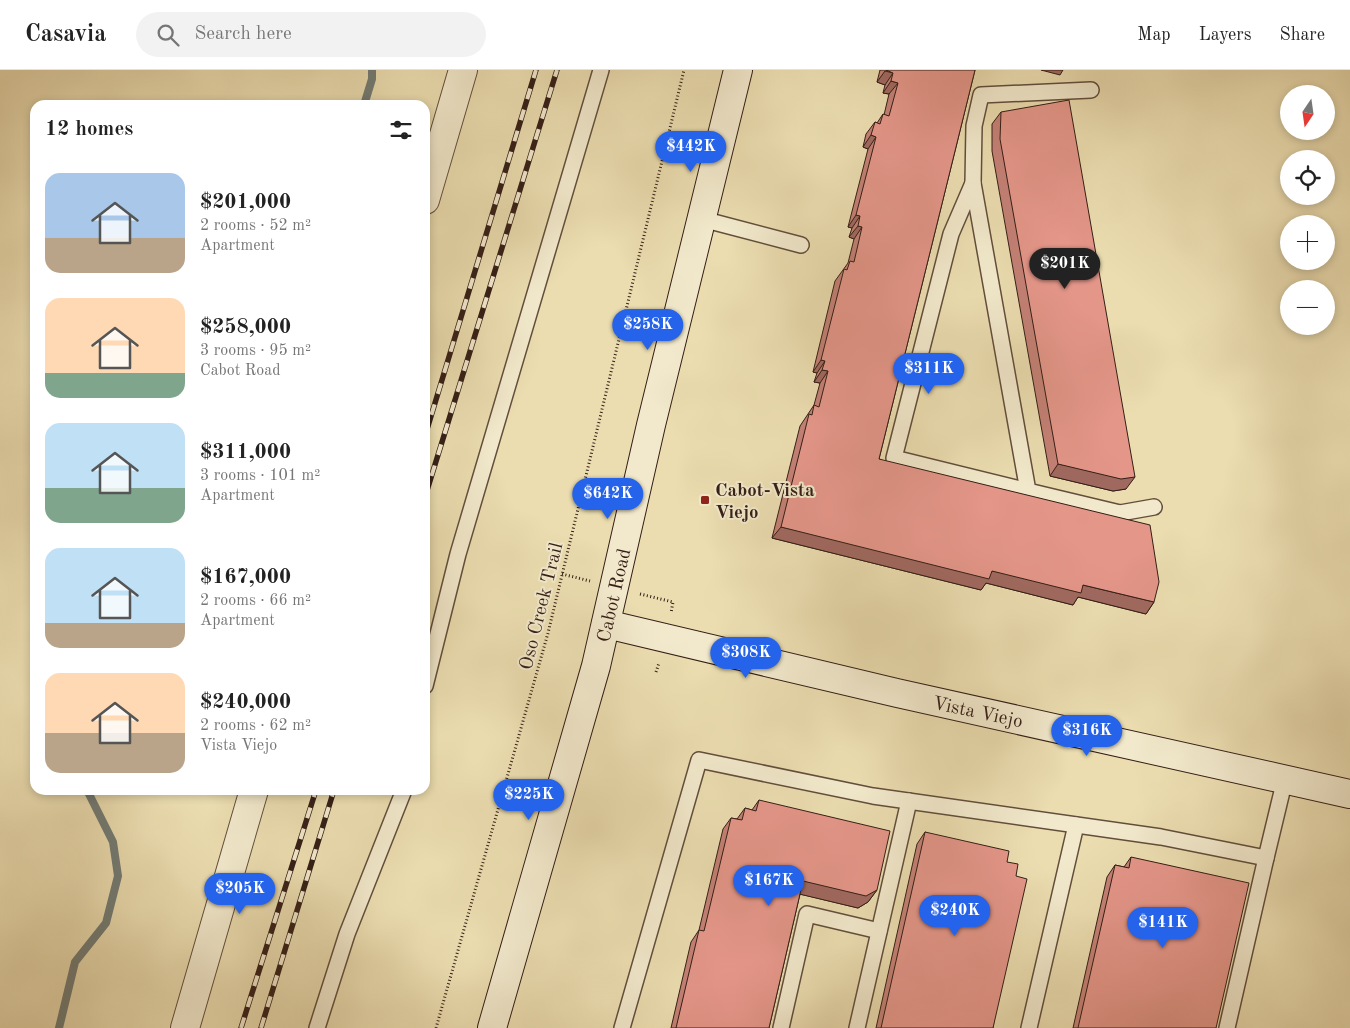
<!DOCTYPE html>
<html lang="en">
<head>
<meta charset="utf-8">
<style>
  :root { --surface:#fff; --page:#f2f2f2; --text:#222; --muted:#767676; --line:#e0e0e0; --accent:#2563eb }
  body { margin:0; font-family:"Old Standard TT",serif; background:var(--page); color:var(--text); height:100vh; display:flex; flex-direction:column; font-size:19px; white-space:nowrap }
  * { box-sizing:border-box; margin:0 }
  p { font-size:16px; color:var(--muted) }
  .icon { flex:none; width:28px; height:28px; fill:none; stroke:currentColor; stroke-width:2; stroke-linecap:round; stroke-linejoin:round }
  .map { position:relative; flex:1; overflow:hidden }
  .sheet { position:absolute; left:30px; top:30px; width:400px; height:695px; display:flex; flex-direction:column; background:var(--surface); border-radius:15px; box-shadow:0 2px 8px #0003 }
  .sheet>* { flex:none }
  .needle { width:32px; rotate:193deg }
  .controls { position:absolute; left:1280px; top:15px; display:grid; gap:10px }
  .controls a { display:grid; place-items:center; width:55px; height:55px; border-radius:50%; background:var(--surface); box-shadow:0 2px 8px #0003; font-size:25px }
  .price { position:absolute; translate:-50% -42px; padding:0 11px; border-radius:18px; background:var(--accent); color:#fff; font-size:16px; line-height:32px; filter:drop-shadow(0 1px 2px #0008) }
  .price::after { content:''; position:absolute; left:50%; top:30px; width:15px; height:11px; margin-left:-8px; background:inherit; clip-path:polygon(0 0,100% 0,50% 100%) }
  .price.active { background:#222; color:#fff }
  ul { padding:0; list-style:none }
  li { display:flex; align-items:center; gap:15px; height:125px; padding:0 15px }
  li span { display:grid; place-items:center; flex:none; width:140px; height:100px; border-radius:15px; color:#555 }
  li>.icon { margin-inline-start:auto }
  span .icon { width:60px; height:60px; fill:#fffc; stroke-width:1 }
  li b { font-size:21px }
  h2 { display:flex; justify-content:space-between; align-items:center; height:60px; padding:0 15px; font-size:21px }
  header { display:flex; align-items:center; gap:30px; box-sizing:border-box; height:70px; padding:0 25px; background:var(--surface); border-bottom:1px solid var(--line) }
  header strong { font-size:24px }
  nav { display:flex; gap:28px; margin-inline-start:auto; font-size:18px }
  .search { width:350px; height:45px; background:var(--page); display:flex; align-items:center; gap:12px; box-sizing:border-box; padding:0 18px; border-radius:28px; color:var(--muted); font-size:19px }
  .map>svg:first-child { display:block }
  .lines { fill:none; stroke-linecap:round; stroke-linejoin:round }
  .stream { stroke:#727c75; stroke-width:8 }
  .lane-casing { stroke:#624e3c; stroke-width:18 }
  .street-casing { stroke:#624e3c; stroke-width:30 }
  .secondary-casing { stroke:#341e16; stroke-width:30 }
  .path { stroke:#341e16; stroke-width:3; stroke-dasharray:1 2.5; stroke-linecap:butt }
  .lane { stroke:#f2e9cc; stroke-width:15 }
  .street { stroke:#f2e9cc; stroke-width:28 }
  .secondary { stroke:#f2e9cc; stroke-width:28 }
  .rail-casing { stroke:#341e16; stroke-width:5.5 }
  .rail { stroke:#f2e9cc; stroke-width:4; stroke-dasharray:11; stroke-linecap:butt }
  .wall { fill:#c48176; stroke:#341e16 }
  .shaded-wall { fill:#a06960; stroke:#341e16 }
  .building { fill:#e49689; stroke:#341e16 }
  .poi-dot { fill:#8f2418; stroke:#f2e9cc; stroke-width:2 }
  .labels { text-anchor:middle; stroke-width:4; stroke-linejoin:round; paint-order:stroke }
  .poi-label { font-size:19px; font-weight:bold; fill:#341e16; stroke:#f2e9cc; text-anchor:start }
  .street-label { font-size:19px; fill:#341e16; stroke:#f2e9cc }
</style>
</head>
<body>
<header>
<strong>Casavia</strong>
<div class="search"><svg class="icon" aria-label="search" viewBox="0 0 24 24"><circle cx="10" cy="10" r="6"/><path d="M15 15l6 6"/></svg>Search here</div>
<nav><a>Map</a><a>Layers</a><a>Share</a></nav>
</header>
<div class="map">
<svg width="1350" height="958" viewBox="0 0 1350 958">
  <rect width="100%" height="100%" fill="#ebddb0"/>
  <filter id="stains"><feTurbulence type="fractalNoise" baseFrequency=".004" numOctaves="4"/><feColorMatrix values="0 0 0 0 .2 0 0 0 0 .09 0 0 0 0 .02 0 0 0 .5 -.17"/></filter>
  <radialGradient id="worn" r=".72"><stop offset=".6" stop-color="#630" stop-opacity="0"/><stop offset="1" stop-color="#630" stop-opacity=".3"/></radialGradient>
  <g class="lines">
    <g class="stream">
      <path d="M364 35 372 9V0"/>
      <path d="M59 958 75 892 106 853 118 806 113 772 87 720"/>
    </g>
    <g class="lane-casing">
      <g id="lane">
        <path d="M1091 20 981 25 974 56 973 113 1028 421 1120 443 1154 437"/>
        <path d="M973 113 951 164 894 388 1028 421"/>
        <path d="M702 149 801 175"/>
        <path d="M425 616 458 484 601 0"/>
        <path d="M1266 788 1285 709"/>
        <path d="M317 958 347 864 404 720"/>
        <path d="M622 958 699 690 873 726 1161 767 1266 788 1227 958"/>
        <path d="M781 958 807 844 879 861"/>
        <path d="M857 958 909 731"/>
        <path d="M1029 958 1076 755"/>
      </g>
    </g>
    <g class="street-casing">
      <g id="street">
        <path d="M425 130 463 0"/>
        <path d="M185 958 254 720"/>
      </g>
    </g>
    <g class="secondary-casing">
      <g id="secondary">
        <path d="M606 554 897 623 1350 724"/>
        <path d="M492 958 596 596 651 355 738 0"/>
      </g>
    </g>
    <g class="path">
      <path d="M562 504 590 511"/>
      <path d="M640 524 673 532 671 543"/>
      <path d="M656 602 659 593"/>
      <path d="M436 958 548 563 684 0"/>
    </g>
    <use href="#lane" class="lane"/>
    <use href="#street" class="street"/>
    <use href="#secondary" class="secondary"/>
    <g class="rail-casing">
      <g id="rail">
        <path d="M425 366 536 0"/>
        <path d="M425 427 557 0"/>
        <path d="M241 958 316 720"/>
        <path d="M261 958 334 720"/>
      </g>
    </g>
    <use href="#rail" class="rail"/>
  </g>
  <g class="wall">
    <path d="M880 0H975L879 389 1154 532 1146 544 1078 527 1073 535 986 513 981 520 772 468 800 356 814 335 820 313 814 312 817 303 813 302 835 211 848 193 854 169 849 167 852 158 848 157 868 79 863 77 866 64 875 52 877 53 883 44 884 45 889 24 883 23 885 15 877 12Z"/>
    <path d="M1001 42 1126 419 1113 421 1050 406 992 81V54Z"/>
    <path d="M759 730 877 820 868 832 858 838 800 824 769 958H671L691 872 699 860 723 759 731 748 737 749 745 738 752 740Z"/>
    <path d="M925 762 1007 792 1016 806 993 958H876L917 774Z"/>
    <path d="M1131 787 1216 958H1073L1107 807 1115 795 1124 797Z"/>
  </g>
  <g class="shaded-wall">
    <path d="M1041 0H1063L1060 5Z"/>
    <path d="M885 1 893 3 885 15 877 12Z"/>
    <path d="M891 11 898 13 889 24 883 23Z"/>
    <path d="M871 65 876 67 868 79 863 77Z"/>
    <path d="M856 145 860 146 852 158 848 157Z"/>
    <path d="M858 156 862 157 854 169 849 167Z"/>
    <path d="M821 290 825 291 817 303 813 302Z"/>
    <path d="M822 300 828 301 820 313 814 312Z"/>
    <path d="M1058 394 1135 407 1126 419 1113 421 1050 406Z"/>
    <path d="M781 457 992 501 1083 515 1154 532 1146 544 1078 527 1073 535 986 513 981 520 772 468Z"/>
    <path d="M803 811 877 820 868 832 858 838 795 823Z"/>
  </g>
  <g class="building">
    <path d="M886 0H975L879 389 1150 455 1159 512 1154 532 1083 515 1081 523 992 501 989 509 781 457 809 344 812 345 814 335 819 337 828 301 822 300 825 291 821 290 844 199 847 200 850 191 854 192 862 157 858 156 860 146 856 145 876 67 871 65 875 52 880 54 883 44 889 46 898 13 891 11 893 3Z"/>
    <path d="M1069 30 1135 407 1121 409 1058 394 1000 69 1001 42Z"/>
    <path d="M759 730 890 761 877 820 866 826 803 811 769 958H676L699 860 704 861 731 748 742 750 745 738 756 741Z"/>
    <path d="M925 762 1009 781 1007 792 1018 794 1016 806 1027 809 993 958H881Z"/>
    <path d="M1131 787 1249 813 1216 958H1078L1115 795 1129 798Z"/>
  </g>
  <rect class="poi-dot" x="700" y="425" width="10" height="10" rx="2.5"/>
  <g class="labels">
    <g class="poi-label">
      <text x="715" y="426">Cabot-Vista<tspan x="715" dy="22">Viejo</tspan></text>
    </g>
    <g class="street-label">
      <text transform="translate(613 525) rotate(-77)" y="7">Cabot Road</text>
      <text transform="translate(540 536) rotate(-76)" y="7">Oso Creek Trail</text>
      <text transform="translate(978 641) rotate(12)" y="7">Vista Viejo</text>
    </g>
  </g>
  <rect width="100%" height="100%" filter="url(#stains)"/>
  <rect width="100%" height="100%" fill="url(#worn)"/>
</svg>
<div class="controls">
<a><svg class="needle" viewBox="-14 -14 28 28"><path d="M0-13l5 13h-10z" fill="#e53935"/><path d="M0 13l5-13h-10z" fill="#767676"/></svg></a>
<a><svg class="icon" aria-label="locate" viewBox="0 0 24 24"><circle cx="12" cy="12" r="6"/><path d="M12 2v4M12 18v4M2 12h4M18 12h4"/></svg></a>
<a>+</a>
<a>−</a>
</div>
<b class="price" style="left:691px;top:103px">$442K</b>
<b class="price active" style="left:1065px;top:220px">$201K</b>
<b class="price" style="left:648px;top:281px">$258K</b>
<b class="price" style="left:929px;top:325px">$311K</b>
<b class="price" style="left:608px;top:450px">$642K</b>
<b class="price" style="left:746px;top:609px">$308K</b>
<b class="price" style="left:1087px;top:687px">$316K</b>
<b class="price" style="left:529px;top:751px">$225K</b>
<b class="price" style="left:769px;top:837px">$167K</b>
<b class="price" style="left:240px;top:845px">$205K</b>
<b class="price" style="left:955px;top:867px">$240K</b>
<b class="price" style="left:1163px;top:879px">$141K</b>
<section class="sheet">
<h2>12 homes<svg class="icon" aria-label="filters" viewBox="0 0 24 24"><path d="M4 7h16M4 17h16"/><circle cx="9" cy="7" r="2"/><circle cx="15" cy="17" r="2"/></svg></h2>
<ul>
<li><span style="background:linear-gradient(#a9c7e8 65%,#b9a48a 0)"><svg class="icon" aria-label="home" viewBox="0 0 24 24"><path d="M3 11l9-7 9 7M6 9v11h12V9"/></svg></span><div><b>$201,000</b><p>2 rooms · 52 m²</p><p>Apartment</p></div></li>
<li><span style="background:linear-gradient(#ffd9b3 75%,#7fa58c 0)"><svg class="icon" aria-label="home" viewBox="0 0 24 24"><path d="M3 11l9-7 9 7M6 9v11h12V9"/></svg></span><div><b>$258,000</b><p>3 rooms · 95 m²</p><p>Cabot Road</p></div></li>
<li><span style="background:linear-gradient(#bfe0f5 65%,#7fa58c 0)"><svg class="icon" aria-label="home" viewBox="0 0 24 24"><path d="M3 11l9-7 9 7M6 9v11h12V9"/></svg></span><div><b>$311,000</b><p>3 rooms · 101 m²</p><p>Apartment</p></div></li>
<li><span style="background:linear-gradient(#bfe0f5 75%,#b9a48a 0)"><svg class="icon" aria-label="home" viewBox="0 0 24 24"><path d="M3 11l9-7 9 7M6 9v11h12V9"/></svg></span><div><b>$167,000</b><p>2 rooms · 66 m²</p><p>Apartment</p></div></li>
<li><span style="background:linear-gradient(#ffd9b3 60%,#b9a48a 0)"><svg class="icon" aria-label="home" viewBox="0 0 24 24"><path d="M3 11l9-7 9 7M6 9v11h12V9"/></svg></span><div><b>$240,000</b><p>2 rooms · 62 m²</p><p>Vista Viejo</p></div></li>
</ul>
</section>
</div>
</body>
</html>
